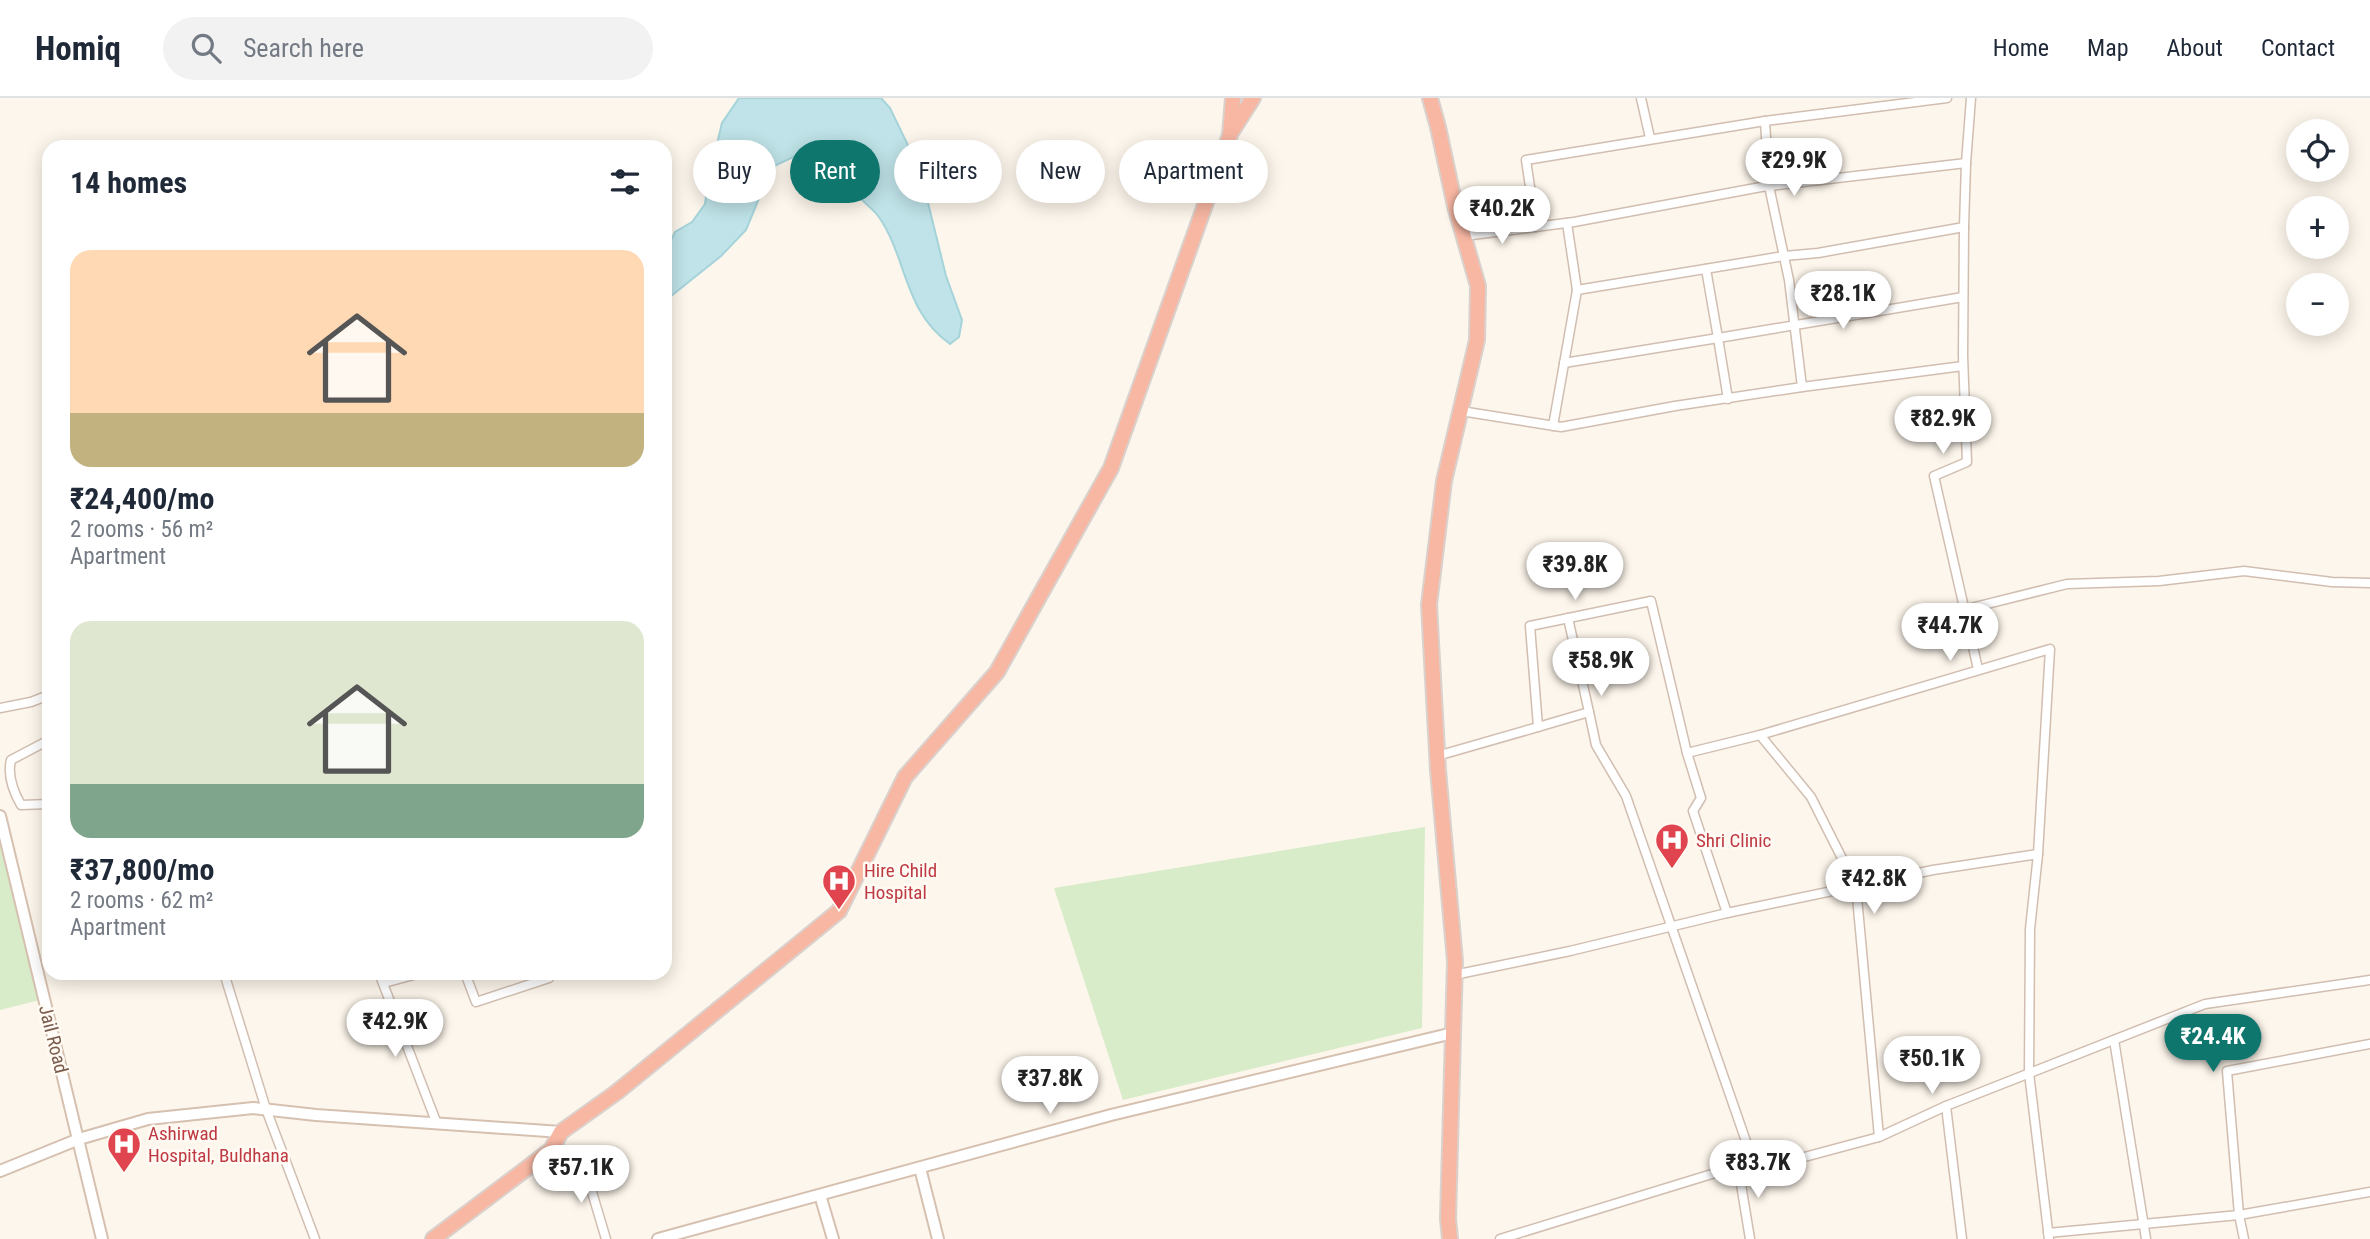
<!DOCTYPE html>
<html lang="en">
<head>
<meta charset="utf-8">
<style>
  :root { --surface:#fff; --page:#f2f2f3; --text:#1f2937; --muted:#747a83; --line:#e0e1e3; --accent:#0f766e }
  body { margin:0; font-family:"Roboto Condensed",sans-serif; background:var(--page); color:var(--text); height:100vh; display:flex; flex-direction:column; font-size:26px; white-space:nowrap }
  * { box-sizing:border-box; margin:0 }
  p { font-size:23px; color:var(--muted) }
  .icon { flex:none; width:38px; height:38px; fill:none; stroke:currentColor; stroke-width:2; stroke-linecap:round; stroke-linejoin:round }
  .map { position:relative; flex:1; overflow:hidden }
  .details { position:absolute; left:42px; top:42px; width:630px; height:840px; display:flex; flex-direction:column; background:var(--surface); border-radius:21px; box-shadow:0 4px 18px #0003 }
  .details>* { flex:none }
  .guide { position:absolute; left:693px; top:42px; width:665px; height:63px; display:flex; gap:14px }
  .buttons { position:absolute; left:2286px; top:21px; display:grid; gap:14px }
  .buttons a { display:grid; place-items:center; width:63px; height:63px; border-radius:50%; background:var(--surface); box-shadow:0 4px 18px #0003; font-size:35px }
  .price { position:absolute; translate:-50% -60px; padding:0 16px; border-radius:24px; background:#fff; color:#222; font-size:23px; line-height:46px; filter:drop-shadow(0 2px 4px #0008) }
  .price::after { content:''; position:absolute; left:50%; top:42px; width:21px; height:16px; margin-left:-10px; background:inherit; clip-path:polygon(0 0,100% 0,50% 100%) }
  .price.current { background:var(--accent); color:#fff }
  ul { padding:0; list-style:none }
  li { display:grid; align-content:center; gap:14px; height:371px; padding:0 28px }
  li span { display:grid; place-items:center; height:217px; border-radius:21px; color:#555 }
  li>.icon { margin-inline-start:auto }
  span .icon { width:126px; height:126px; fill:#fffc; stroke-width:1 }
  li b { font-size:30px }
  h2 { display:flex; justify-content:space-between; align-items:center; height:84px; padding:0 28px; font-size:30px }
  .chip { padding:0 24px; border-radius:32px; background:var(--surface); box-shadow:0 4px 18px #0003; font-size:24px; line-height:63px }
  .chip.current { background:var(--accent); color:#fff }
  header { display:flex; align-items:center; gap:42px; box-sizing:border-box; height:98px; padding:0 35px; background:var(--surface); border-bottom:2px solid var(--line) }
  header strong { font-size:33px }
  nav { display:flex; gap:38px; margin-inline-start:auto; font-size:24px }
  .search { width:490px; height:63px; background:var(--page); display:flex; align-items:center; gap:18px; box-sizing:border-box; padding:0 24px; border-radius:38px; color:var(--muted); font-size:26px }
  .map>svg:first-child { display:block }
  .green { fill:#d8ecc9 }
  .water { fill:#bfe3e8; stroke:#a5d3da; stroke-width:2 }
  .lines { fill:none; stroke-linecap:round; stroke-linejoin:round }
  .street-casing { stroke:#d1beb0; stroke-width:11 }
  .secondary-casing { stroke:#d6c0b0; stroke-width:14 }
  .highway-casing { stroke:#dad1cd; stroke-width:18 }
  .street { stroke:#fff; stroke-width:8 }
  .secondary { stroke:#fff; stroke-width:10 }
  .highway { stroke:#f7b7a3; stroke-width:14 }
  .labels { text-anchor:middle; stroke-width:5; stroke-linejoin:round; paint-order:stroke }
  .health-label { font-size:19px; fill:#be3a42; stroke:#fffaf3; text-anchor:start }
  .street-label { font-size:19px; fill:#7a5c4d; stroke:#fffaf3 }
</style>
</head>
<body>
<header>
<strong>Homiq</strong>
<div class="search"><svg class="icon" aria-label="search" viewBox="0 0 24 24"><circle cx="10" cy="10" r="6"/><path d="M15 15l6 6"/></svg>Search here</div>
<nav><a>Home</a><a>Map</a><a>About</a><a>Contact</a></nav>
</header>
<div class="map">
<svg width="2370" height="1141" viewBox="0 0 2370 1141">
  <rect width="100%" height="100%" fill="#fdf6ec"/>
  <g class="green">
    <path d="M1425 729 1422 930 1123 1002 1054 790Z"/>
    <path d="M0 735 40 902 0 912Z"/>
  </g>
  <path class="water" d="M739 0H881L890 10 920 72 946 178 962 222 959 239 950 246C903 212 908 162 879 119 874 112 866 106 860 100 843 82 828 66 806 53L772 69 746 132 721 158 665 203V155L675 134 692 124 705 106 708 84 722 25Z"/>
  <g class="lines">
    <g class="street-casing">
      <g id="street">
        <path d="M1641 0 1650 40"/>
        <path d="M1536 129 1526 62 1765 23 1947 0"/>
        <path d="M1964 129 1963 258 1967 364 1934 378 1978 571"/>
        <path d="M1464 138 1574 124 1761 89 1966 65 1971 0"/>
        <path d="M1706 171 1718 240 1963 199"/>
        <path d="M1577 192 1784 158 1818 155 1964 129 1966 65"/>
        <path d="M1564 265 1718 240 1728 301"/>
        <path d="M1802 289 1963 268"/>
        <path d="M1461 313 1561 329 1675 308 1802 289 1789 182 1769 88 1765 23"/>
        <path d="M1553 328 1577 192 1567 125"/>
        <path d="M1963 512 2067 486 2159 483 2244 473 2332 484 2370 485"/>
        <path d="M0 610 31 604 49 597"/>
        <path d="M1589 614 1596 647 1626 698 1756 1072"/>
        <path d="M1538 629 1589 614 1568 520"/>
        <path d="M1760 637 1811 699 1856 788 1879 1039"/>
        <path d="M49 642 11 662C7 678 13 693 21 707L49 706"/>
        <path d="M1437 658 1538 629 1530 528 1651 503 1687 655"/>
        <path d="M1727 815 1933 772 2038 756"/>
        <path d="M224 875 266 1011 315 1141"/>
        <path d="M379 875 437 1026"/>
        <path d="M465 875 476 904 549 880"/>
        <path d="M1454 877 1570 853 1727 815 1693 713 1701 700 1687 655 1760 637 2050 551 2038 756 2030 831 2029 975 2049 1141"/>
        <path d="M384 885 421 875"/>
        <path d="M2114 942 2146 1141"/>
        <path d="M1946 1008 1962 1141"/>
        <path d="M583 1064 606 1141"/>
        <path d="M1738 1068 1750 1141"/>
        <path d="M2048 1135 2239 1117 2370 1094"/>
        <path d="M1500 1141 1738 1068 1756 1072 1879 1039 1946 1008 2205 906 2370 882"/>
        <path d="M2244 1141 2239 1117 2227 973 2370 946"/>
      </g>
    </g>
    <g class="secondary-casing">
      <g id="secondary">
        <path d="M0 718 102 1141"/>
        <path d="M920 1070 938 1141"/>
        <path d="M0 1073 79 1041 148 1021 253 1010 316 1017 561 1034"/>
        <path d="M820 1097 833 1141"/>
        <path d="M658 1141 1111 1017 1453 935"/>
      </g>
    </g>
    <g class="highway-casing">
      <g id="highway">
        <path d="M1430 0 1438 29 1455 108 1478 188 1477 242 1444 383 1429 507 1438 672 1455 863 1448 1121 1450 1141"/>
        <path d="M1232 33 1253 0"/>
        <path d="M433 1141 551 1052 561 1034 617 994 839 813 905 679 997 574 1111 370 1230 37 1233 0"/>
      </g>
    </g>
    <use href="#street" class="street"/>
    <use href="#secondary" class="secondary"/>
    <use href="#highway" class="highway"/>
  </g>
  <defs>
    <g id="hospital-pin" transform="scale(1.75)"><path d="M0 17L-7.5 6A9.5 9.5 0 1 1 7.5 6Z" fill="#e0444e" stroke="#fffaf3"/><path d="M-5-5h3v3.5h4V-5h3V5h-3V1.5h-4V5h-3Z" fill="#fff"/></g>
  </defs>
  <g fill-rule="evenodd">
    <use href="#hospital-pin" x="1672" y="742"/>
    <use href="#hospital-pin" x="839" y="783"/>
    <use href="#hospital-pin" x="124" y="1046"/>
  </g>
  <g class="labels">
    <g class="health-label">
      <text x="1696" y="749">Shri Clinic</text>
      <text x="864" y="779">Hire Child<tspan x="864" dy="22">Hospital</tspan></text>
      <text x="148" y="1042">Ashirwad<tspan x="148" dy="22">Hospital, Buldhana</tspan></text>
    </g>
    <g class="street-label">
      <text transform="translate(54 941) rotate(76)" y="7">Jail Road</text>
    </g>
  </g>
</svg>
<div class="buttons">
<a><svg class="icon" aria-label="locate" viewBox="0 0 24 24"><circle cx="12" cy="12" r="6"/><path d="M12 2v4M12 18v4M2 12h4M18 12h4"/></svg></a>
<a>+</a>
<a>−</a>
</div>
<b class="price" style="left:1794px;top:100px">₹29.9K</b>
<b class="price" style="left:1502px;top:148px">₹40.2K</b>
<b class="price" style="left:1843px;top:233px">₹28.1K</b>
<b class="price" style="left:1943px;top:358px">₹82.9K</b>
<b class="price" style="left:1575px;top:504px">₹39.8K</b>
<b class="price" style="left:1950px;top:565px">₹44.7K</b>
<b class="price" style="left:1601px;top:600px">₹58.9K</b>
<b class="price" style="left:1874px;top:818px">₹42.8K</b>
<b class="price" style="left:395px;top:961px">₹42.9K</b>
<b class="price current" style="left:2213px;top:976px">₹24.4K</b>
<b class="price" style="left:1932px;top:998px">₹50.1K</b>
<b class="price" style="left:1050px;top:1018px">₹37.8K</b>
<b class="price" style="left:1758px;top:1102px">₹83.7K</b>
<b class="price" style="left:581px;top:1107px">₹57.1K</b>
<div class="guide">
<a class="chip">Buy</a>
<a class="chip current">Rent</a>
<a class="chip">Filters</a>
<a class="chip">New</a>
<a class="chip">Apartment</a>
</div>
<section class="details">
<h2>14 homes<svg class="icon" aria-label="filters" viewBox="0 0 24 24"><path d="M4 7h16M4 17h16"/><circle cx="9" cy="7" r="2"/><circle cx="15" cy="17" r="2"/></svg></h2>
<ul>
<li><span style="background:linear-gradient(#ffd9b3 75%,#c2b280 0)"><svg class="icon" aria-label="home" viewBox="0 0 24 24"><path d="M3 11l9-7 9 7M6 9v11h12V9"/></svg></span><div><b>₹24,400/mo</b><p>2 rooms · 56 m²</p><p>Apartment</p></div></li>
<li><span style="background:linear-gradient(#dfe7d0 75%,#7fa58c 0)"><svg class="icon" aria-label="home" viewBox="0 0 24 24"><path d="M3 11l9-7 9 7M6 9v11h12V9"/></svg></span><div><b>₹37,800/mo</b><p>2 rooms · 62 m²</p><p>Apartment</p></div></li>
</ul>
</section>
</div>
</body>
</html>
